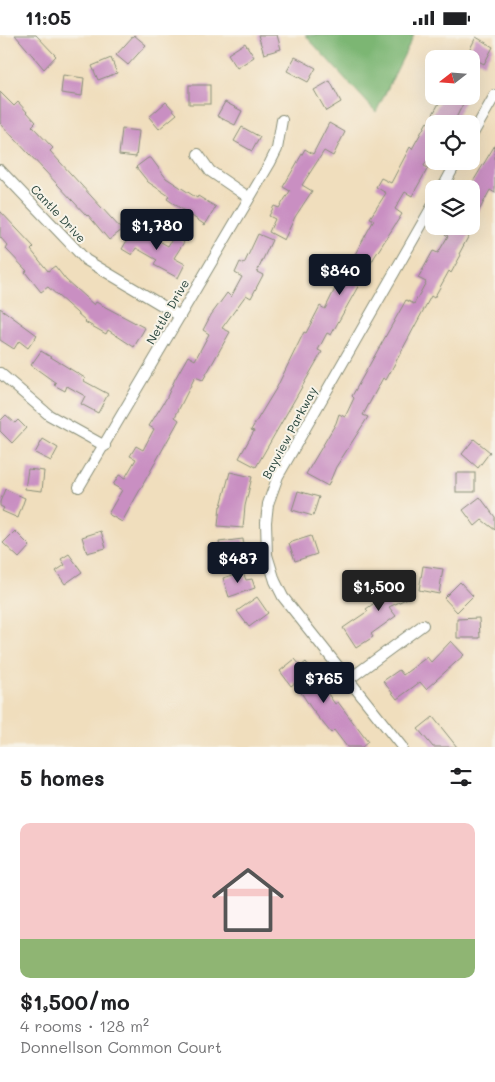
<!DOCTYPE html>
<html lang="en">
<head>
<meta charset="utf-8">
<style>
  :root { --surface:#fff; --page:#f2f2f2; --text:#202124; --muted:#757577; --line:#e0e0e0; --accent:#111827 }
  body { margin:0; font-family:Mali,sans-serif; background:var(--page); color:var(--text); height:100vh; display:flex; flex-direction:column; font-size:19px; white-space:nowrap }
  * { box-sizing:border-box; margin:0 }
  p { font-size:16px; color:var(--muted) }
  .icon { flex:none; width:28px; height:28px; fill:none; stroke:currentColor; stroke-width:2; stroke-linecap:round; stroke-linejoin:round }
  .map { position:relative; height:712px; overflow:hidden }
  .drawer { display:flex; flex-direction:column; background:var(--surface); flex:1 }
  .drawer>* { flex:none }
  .needle { width:32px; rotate:253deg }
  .fabs { position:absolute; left:425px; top:15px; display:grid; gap:10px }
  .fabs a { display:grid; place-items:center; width:55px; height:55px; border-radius:10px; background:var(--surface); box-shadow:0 5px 20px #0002; font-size:25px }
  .price { position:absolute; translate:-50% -42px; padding:0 11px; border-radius:5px; background:var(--accent); color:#fff; font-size:16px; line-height:32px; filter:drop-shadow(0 1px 2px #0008) }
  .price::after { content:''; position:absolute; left:50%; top:30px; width:15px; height:11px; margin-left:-8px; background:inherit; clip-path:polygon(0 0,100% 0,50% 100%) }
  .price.current { background:#222; color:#fff }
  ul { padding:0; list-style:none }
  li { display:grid; align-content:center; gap:10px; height:265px; padding:0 20px }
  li+li { border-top:1px solid var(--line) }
  li span { display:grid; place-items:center; height:155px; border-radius:10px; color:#555 }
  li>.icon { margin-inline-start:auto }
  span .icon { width:90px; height:90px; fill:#fffc; stroke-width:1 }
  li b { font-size:21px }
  h2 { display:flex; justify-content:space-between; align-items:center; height:60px; padding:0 20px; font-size:21px }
  .status { display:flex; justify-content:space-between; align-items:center; height:35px; padding:0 25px; background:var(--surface); direction:ltr }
  .status svg { height:14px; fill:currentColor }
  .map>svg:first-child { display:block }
  .forest { fill:#7cb673; stroke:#4e7a54 }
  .building { fill:#c98fc2 }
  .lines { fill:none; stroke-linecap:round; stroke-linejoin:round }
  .street-casing { stroke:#888e78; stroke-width:12 }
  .street { stroke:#fff; stroke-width:10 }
  .labels { text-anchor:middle; stroke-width:4; stroke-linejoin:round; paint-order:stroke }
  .street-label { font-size:12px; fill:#1f3d34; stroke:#f7f3e8 }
</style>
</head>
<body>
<div class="status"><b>11:05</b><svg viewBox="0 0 49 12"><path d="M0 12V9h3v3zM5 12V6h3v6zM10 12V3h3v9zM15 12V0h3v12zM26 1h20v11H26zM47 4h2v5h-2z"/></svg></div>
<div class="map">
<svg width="495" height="712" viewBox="0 0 495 712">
  <rect width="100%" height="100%" fill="#f7f3e8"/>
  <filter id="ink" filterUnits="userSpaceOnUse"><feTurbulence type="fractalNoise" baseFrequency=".02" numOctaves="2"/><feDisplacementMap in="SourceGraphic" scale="10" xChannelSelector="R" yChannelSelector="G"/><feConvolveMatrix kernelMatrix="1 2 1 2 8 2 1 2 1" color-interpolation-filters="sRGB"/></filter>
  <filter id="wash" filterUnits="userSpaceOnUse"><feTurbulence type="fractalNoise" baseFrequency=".0096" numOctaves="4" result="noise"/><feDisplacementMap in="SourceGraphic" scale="20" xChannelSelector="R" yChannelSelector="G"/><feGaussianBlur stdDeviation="1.12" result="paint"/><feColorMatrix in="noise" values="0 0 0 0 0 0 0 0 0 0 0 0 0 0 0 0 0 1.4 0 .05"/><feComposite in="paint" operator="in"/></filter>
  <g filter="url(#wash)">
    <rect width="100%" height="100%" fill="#f0debd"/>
    <path class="forest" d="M305 0H414L376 77Z"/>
    <g id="blocks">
      <g class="building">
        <path d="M15 0H36L56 21 44 34Z"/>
        <path d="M134 0 146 10 128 30 116 20Z"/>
        <path d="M258 0H277L281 14 264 19Z"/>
        <path d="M476 2 493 12 484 29 467 20Z"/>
        <path d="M245 8 254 22 237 33 228 19Z"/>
        <path d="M295 22 316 33 308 47 287 36Z"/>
        <path d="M111 23 117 38 98 45 92 31Z"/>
        <path d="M63 40 84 43 82 61 61 58Z"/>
        <path d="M330 46 341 67 326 76 314 55Z"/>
        <rect x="189" y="50" width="21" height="19"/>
        <path d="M0 57 14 71 18 67 36 87 32 91 53 113 50 116 122 195 109 205 88 180 87 181 0 88Z"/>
        <path d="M443 61H467L453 89 433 79Z"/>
        <path d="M166 67 177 79 159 94 149 82Z"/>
        <path d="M225 67 242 76 235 90 217 81Z"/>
        <path d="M427 87 434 91V113L424 131 428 133 412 161 405 157 395 174 402 179 375 221 331 300 327 298 318 315 322 317 256 432 239 423 254 396 251 395 277 352 304 297 306 298 320 271 325 274 352 220 354 221 374 185 370 183 386 158 376 152 381 143 391 148 410 112 412 114Z"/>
        <path d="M329 88 345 97 333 121 324 116 302 150 312 156 295 182 284 205 269 197 275 184 269 181 274 171 279 173 290 156 283 152 305 114 313 119Z"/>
        <path d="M242 92 260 102 252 116 234 106Z"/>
        <path d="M122 94 139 96 136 122 119 120Z"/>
        <path d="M495 110V158L490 155 471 191H474L459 219 461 220 451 238 449 236 434 263 431 261 386 345 383 343 363 380 368 382 336 432 328 451 306 439 336 388 339 379 345 382 354 363 352 361 406 265 414 269 426 247 418 243 433 216 438 218 448 201 445 199 449 191H471V150Z"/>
        <path d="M148 123H151L166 143 197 163 198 161 216 172 205 190 167 164 169 161 148 147 136 132Z"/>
        <path d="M0 176 34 212 31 215 48 236 55 231 66 245 94 270 96 267 145 293 134 312 108 295 106 299 85 287 86 286 48 252 41 257 25 237 27 236 6 214 8 211 0 202Z"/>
        <path d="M135 192 168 211 174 201 184 207 174 223 185 229 178 243 154 230 157 225 136 213 132 220 122 214Z"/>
        <path d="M258 199 272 205 257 237 263 240 251 263 246 260 222 293 230 297 203 345 195 342 175 382 179 385 122 487 108 479 122 455 113 450 119 440 125 443 136 424 130 421 136 411 143 415 154 394 149 391 166 364 175 344 188 321 195 325 209 299 203 295 211 280 227 258 231 262 242 242 235 238 240 227 244 229Z"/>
        <path d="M0 273 37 300 28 313 19 306 14 314 0 305Z"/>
        <path d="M41 316 85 343 84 346 108 359 98 378 81 369 85 361 67 351 65 356 54 350 56 348 31 330Z"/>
        <path d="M6 380 15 388 18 385 26 393 12 408 0 396V386Z"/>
        <path d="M43 404 58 413 51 426 35 418Z"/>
        <path d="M474 404 490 417 478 433 462 419Z"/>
        <path d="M28 434 44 436 42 456 25 454Z"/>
        <path d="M230 437 252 442 245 471 243 493 218 491 220 471H221Z"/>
        <rect x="456" y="438" width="19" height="19"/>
        <path d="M5 454 25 463 18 483 2 476 4 473 0 471V467Z"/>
        <path d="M298 456 319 462 313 481 292 475Z"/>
        <path d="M480 462 495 482V495L482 485 475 491 463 475Z"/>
        <path d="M15 496 30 511 19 523 3 508Z"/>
        <path d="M101 496 106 513 87 518 82 502Z"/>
        <path d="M311 501 317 519 295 526 289 508Z"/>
        <path d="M243 504 245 524 222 526 219 507Z"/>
        <path d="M69 519 82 537 65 549 56 536 65 530 61 524Z"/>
        <path d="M423 531 443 534 439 559 419 555Z"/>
        <path d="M243 537 246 545 252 544 255 553 229 562 223 543Z"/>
        <path d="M404 540 414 560 389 572 396 581 371 599 373 602 356 613 343 593 368 576 366 574 390 557 386 548Z"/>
        <path d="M460 547 473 561 457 577 444 563Z"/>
        <path d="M257 562 268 578 249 592 237 576Z"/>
        <path d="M479 583 480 603H457V584Z"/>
        <path d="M451 606 464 620 426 654 420 647 397 664 383 646 399 635 403 640 427 622 431 627Z"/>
        <path d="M295 624 301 631 306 627 335 669 338 667 368 707 362 712H347L334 695 331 698 311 673 295 648 291 651 280 636Z"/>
        <path d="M433 682 457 712H433L418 694Z"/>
      </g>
    </g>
  </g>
  <g filter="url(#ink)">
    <use href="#blocks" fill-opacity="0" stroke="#888e78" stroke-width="1"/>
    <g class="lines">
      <g class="street-casing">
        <g id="street">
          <path d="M471 102 495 60"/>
          <path d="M198 119 210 136 248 162"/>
          <path d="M0 135 86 225 180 281"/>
          <path d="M442 154 457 126"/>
          <path d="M0 338 49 380 105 411"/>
          <path d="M79 452 270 128 277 114 282 85"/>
          <path d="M348 645 423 590"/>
          <path d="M402 712 283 562 275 546 267 520 266 487 268 469 278 441 434 168"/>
        </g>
      </g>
      <use href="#street" class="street"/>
    </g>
  </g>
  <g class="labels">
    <g class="street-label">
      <text transform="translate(58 179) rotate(47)" y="4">Cantle Drive</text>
      <text transform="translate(168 277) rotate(-60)" y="4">Nettle Drive</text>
      <text transform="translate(290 398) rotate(-62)" y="4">Bayview Parkway</text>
    </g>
  </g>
</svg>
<div class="fabs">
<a><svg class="needle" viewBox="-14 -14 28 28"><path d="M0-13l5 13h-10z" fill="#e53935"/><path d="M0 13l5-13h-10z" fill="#757577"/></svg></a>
<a><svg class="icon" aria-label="locate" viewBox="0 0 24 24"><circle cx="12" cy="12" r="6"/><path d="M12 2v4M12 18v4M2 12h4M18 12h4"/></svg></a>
<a><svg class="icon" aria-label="layers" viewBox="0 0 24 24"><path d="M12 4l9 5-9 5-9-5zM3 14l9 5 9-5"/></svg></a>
</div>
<b class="price" style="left:157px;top:216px">$1,780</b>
<b class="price" style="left:340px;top:261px">$840</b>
<b class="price" style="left:238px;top:549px">$487</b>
<b class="price current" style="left:379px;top:577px">$1,500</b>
<b class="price" style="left:324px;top:669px">$765</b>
</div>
<section class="drawer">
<h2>5 homes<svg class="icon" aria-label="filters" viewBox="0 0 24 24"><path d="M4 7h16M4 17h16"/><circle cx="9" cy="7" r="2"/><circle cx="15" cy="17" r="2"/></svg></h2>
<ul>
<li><span style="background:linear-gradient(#f6c9c9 75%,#8fb573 0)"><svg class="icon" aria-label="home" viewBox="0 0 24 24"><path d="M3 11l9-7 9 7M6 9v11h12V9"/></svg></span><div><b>$1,500/mo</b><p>4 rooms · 128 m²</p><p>Donnellson Common Court</p></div></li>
</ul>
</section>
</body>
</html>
